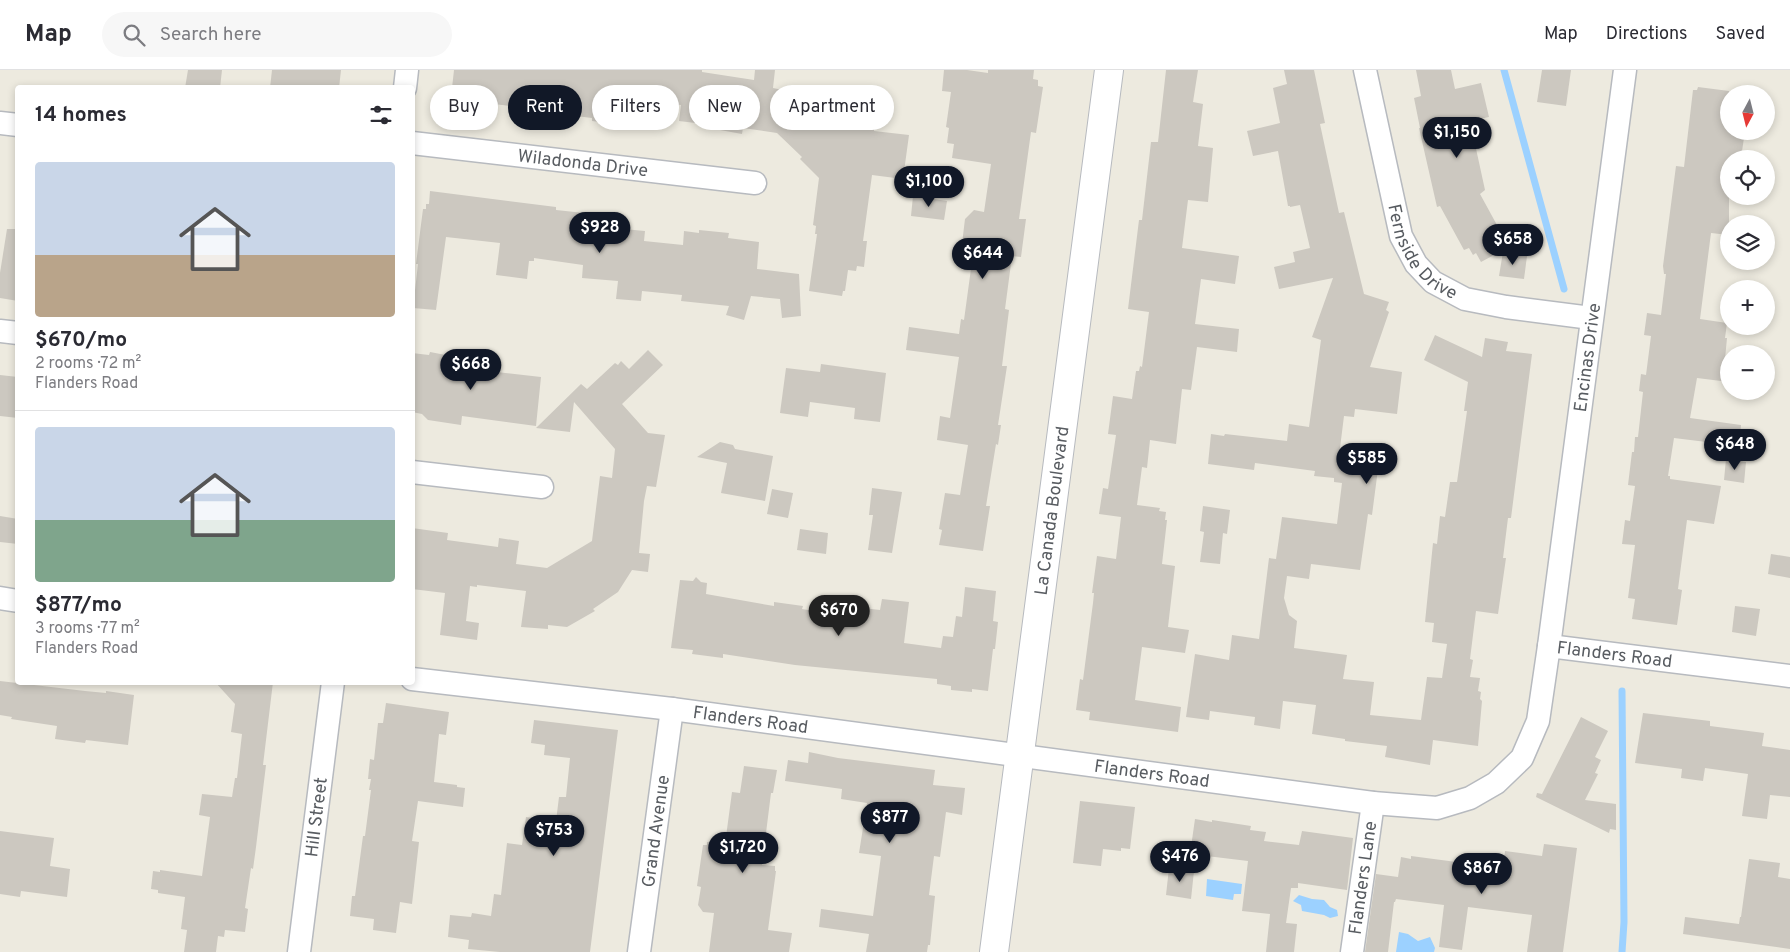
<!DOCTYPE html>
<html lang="en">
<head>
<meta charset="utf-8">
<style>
  :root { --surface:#fff; --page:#f7f7f7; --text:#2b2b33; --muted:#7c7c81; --line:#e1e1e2; --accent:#111827 }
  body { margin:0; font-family:Overpass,sans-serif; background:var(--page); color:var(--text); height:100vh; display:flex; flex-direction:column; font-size:19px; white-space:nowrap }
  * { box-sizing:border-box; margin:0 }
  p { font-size:16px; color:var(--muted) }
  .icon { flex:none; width:28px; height:28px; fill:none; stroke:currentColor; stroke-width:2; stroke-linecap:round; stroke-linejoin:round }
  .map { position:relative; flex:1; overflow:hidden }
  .drawer { position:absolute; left:15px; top:15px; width:400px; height:600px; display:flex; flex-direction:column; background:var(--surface); border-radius:5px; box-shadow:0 2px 8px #0003 }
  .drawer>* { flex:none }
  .banner { position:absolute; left:430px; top:15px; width:475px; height:45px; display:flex; gap:10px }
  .needle { width:32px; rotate:187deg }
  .fabs { position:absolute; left:1720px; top:15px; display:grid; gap:10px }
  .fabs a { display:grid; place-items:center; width:55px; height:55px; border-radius:50%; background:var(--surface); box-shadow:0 2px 8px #0003; font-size:25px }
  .price { position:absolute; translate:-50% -42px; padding:0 11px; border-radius:18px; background:var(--accent); color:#fff; font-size:16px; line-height:32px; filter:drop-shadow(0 1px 2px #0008) }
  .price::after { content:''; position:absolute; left:50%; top:30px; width:15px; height:11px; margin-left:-8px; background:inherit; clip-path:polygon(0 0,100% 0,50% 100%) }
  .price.current { background:#222; color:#fff }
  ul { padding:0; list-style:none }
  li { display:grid; align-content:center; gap:10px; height:265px; padding:0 20px }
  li+li { border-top:1px solid var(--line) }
  li span { display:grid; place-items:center; height:155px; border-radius:5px; color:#555 }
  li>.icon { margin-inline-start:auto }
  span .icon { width:90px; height:90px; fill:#fffc; stroke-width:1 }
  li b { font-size:21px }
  h2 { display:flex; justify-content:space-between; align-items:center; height:60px; padding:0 20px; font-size:21px }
  .pill { padding:0 18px; border-radius:22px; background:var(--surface); box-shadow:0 2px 8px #0003; font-size:18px; line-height:45px }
  .pill.current { background:var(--accent); color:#fff }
  header { display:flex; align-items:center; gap:30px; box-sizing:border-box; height:70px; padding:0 25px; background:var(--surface); border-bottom:1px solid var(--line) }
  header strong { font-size:24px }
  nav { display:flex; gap:28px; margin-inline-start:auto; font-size:18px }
  .search { width:350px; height:45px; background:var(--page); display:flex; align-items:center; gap:12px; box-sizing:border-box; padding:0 18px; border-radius:28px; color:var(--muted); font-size:19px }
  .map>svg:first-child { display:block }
  .water { fill:#9cd1ff }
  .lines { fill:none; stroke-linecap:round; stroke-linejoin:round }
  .stream { stroke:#9cd1ff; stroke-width:7 }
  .building { fill:#ccc8c0 }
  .minor-casing { stroke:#b7babf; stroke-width:25 }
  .tertiary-casing { stroke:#b7babf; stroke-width:30 }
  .minor { stroke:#fff; stroke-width:22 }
  .tertiary { stroke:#fff; stroke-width:28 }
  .labels { text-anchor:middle; stroke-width:4; stroke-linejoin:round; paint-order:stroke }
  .street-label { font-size:18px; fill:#585c61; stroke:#fff }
</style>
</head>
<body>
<header>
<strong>Map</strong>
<div class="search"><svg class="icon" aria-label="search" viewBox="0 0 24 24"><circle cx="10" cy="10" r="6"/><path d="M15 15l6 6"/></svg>Search here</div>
<nav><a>Map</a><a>Directions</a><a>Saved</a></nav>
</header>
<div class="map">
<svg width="1790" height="882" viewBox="0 0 1790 882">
  <rect width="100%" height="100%" fill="#edeadf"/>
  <g class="water">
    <path d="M1207 809 1242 814 1241 824H1234L1233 830 1206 826Z"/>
    <path d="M1299 825 1312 829 1324 830 1330 837 1337 840 1338 846 1330 848 1324 845 1302 841 1301 835 1293 831Z"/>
    <path d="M1399 862 1408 864 1418 871 1430 867 1435 878 1434 882H1396Z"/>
  </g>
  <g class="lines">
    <g class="stream">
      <path d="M1504 0 1564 219"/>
      <path d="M1622 882 1624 852 1622 621"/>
    </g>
  </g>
  <g class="building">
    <path d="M188 0H222L220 18H185Z"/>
    <path d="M272 0H341L339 18H270Z"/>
    <path d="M454 0H702V2L754 10 755 0H775L773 18 792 22 791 33 809 35 807 49 874 58V61L909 65 903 109 872 105 863 171H867L864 197 857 196 856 201 848 200 845 221H843L842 226 809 221 817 164H815L816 156 813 155 819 108 800 89 802 87 777 63 743 58 742 64 720 60V56L679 51 681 35 627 28 624 55 592 51V48L552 43 553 41 494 34 493 37 466 34 468 23 456 22V19L452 18Z"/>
    <path d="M944 0H967L988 3V0H1034L1033 9 1038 10V16L1043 17 1036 63 1031 62 1019 149H1026L1021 187 1012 186 1005 239 1009 240 1002 296H1007L998 355H1001L998 375 996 374 986 436H990L983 481 939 475 942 460 939 459 945 423 960 425 968 375 937 370 940 346 950 348 959 287 906 280 909 257 959 264 961 249 964 250 973 184 961 182 965 149 974 140 984 142 991 94 952 88 954 74 947 73 949 58 946 57 951 22 942 21Z"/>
    <path d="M1166 0H1198L1193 32 1203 34 1198 76 1213 78 1208 132 1188 130 1182 178 1239 186 1235 214 1201 209 1195 254 1239 259 1237 282 1197 277 1191 320 1182 319 1176 374 1150 370 1147 398 1142 397 1137 435 1160 438 1159 441 1166 442 1165 450H1167L1162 494 1175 496 1168 557 1189 560 1185 583 1142 577 1135 630 1181 637 1178 662 1089 650 1090 642 1076 640 1080 609 1083 610 1093 533 1094 523H1092L1097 486 1116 489 1121 447 1099 444 1103 418 1108 419 1116 365 1108 364 1113 326 1132 329 1136 301H1139L1140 296 1142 297 1149 242 1128 239 1139 150H1142L1151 72H1158Z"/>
    <path d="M1284 0H1314L1325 53 1320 54 1339 143 1344 142 1364 224 1389 232 1386 240 1389 242 1370 297 1402 302 1397 344 1355 339 1354 347 1344 346 1338 394 1378 399 1372 445 1368 444 1360 500 1311 494 1309 509 1287 506 1284 528 1289 545 1297 551 1294 578 1347 585 1343 609 1374 612 1370 645 1421 650 1427 607 1442 608 1447 574 1432 572 1434 553 1425 552 1433 473 1437 474 1440 446 1445 447 1450 412H1457L1467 341H1464L1468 312 1424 290 1435 265 1482 287 1485 268 1508 272 1506 281 1532 284 1511 448H1508L1503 488H1506L1498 544 1476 541 1470 589 1473 590 1470 607 1480 608 1478 621 1481 622 1480 629 1482 631 1478 676 1433 670 1430 695 1385 687 1387 676 1345 671V669L1312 664 1316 635 1283 631 1280 659 1254 655 1255 647 1210 641 1209 650 1186 647 1195 584 1229 590 1232 565 1259 569 1269 488 1276 489 1282 447 1337 454 1342 413 1334 412V408L1314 406 1315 401 1255 393 1254 400 1208 394 1211 364 1224 366 1225 364 1287 371 1289 354 1309 357 1321 270 1312 267 1333 208 1279 219 1274 197 1295 192 1293 182 1310 178 1300 135 1290 137V136H1288L1278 81 1253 86 1247 61 1280 53 1273 18 1287 14Z"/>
    <path d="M1416 0H1451L1455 19 1481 13 1489 47 1470 51 1485 120 1480 124 1509 177 1481 192 1476 183 1473 185 1469 178 1464 180 1440 136 1437 137 1419 58H1420L1414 28 1421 26Z"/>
    <path d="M1542 0H1571L1566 36 1537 32Z"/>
    <path d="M1698 17 1729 21V61H1745L1741 88 1729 87V165L1711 163 1700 249 1727 253 1725 268H1727L1725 289 1729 290V312L1697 308 1690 348 1741 355 1739 376 1674 368 1668 406H1670V409L1721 416 1714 454 1687 450 1678 519 1682 520 1677 555 1632 549 1635 529 1628 528 1635 475 1622 474 1625 450 1630 451 1635 416 1628 415 1632 382H1634L1635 367H1638L1643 322 1639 321 1641 304 1646 305 1651 266 1644 265 1647 243 1661 245 1666 204H1664L1663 196 1676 96 1684 97 1693 20H1697Z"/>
    <path d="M430 121 556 137V140L603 145 602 157 645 161 644 171 683 175 684 161 699 163V160L729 163 728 168 759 172 757 199 799 204 801 246 782 248 780 229 751 226 744 250 726 245 729 236 681 231 682 225 642 221 641 231 616 229 618 211 582 208 583 195 534 188V191H529L527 209 496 205 500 173 446 167 436 240 413 238 418 194H416L423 139H426V134H429Z"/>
    <path d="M913 126 947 131 944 150 911 146Z"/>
    <path d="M7 159H18V231L0 228V203Z"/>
    <path d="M1503 182 1527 186 1524 209 1499 206Z"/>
    <path d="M648 280 663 295 622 334 648 363 665 365 656 417 647 416 644 431 639 483 650 484 648 502 632 500 618 522 593 539 595 541 567 557 548 555V559L521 557 526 521 477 515V517L470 516 466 551 479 553 477 570 440 565 445 523 412 519V458L448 463 447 470 498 477 499 468 519 471 516 494 547 498 592 471 600 406 612 408 615 379 574 332 570 362 536 358 581 314 587 319 615 293 618 295 621 291 629 299Z"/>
    <path d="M430 282 451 286 452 282 472 285 470 299 541 307 536 356 462 346 461 355 428 350 422 344 412 342V283L429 285Z"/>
    <path d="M821 294 886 303 880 352 854 349 855 338 810 332 808 347 780 343 786 298 820 302Z"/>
    <path d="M0 305 18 307V348L0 346Z"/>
    <path d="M720 372 733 375 735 379 773 386 765 431 721 423 727 393 697 387Z"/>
    <path d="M1726 389 1746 392 1744 413 1724 410Z"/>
    <path d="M872 418 902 422 892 483 868 480 873 445H869Z"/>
    <path d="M772 419 793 423 788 448 767 444Z"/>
    <path d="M1203 436 1230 440 1227 464 1223 463 1220 494 1200 492 1204 462 1200 461Z"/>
    <path d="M0 446 18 449V474L0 472Z"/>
    <path d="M800 459 828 463 826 484 797 480Z"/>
    <path d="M1771 484 1790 487V508L1768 504Z"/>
    <path d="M696 507 701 512 707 513 706 524 774 536V532L803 536 802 539 845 546 846 536 880 540 882 529 909 532 904 573 941 578 943 566 953 567 956 546 962 547 965 517 996 521 993 551 998 552 995 579H993L988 621 972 619V622L951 620V616L937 614V609L795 595 723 584V588L692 584 693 580 671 578 680 510 693 511Z"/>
    <path d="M1735 536 1760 539 1756 566 1732 562Z"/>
    <path d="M0 611 85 621 106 623V621L134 625 128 675 86 670 85 673 55 669 57 656 11 649 12 647 0 645Z"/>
    <path d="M215 612H273L263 695H266L256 777 253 799 251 798 245 838 248 839 245 862 225 860 224 867 218 866 216 882H184L187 860 181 859 185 827 158 823V820L151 819 153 801 160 802V800L202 806 210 747 199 745 202 724 232 727 235 708H237L242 664 231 662 235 634Z"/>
    <path d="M386 633 449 642 446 665 439 664 434 712 457 715V717L465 718 463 737 418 731 412 771 419 772 412 834 400 832 396 863 373 860 374 849 350 846 352 826H355L363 766H365L371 720H369L371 709H368L370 689 374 690 378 653H383Z"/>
    <path d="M1643 643 1710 651V656L1764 663 1762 676 1790 680V727L1770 725 1767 749 1742 746 1748 704 1705 698 1703 711 1681 708 1682 699 1635 693Z"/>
    <path d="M1581 647 1608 661 1595 687 1601 690 1595 703 1598 704 1585 730 1616 734V760L1610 759 1609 763 1536 727 1537 723 1542 724Z"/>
    <path d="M534 650 618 660 590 882H500L468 879 469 870 448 867 450 845 471 847 472 843 491 846 494 824 501 825 507 773 522 775 526 747 556 751 559 727H566L570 688 544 685 545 675 531 673Z"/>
    <path d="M809 682 838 688 935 700 933 715 965 718 962 745 946 742 940 787 934 786 929 825 935 826 930 875H928L927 882H866L869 864 819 857 821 839 873 846 881 786 859 783 867 733 841 729 842 719 785 711 788 690 808 693Z"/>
    <path d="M744 696 777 700 773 723H771L762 795 775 796V801H776L768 860 792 863 789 882H709L714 843 703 842 698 835 701 817 697 816 703 775H707V772L725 774 732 722 740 723Z"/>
    <path d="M1080 731 1135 737 1130 779 1121 778V781L1103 779 1101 796 1073 793Z"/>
    <path d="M1195 749 1212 752V750L1251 756 1250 760 1266 762 1264 771 1299 775 1302 761 1353 768 1347 820 1298 813V818H1291L1286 853 1297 854 1294 882H1266L1270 844 1242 841 1248 791 1190 784Z"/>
    <path d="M0 761 54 768 50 796 70 799 67 827 21 821 20 827 0 824Z"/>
    <path d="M1544 774 1577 778 1563 882H1527L1532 845 1468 837 1462 880 1439 877 1444 835 1396 829 1395 832H1394L1388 882H1365L1376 804 1398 807 1401 787 1411 789V786L1464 793 1467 786 1504 790 1505 781 1542 786Z"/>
    <path d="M1749 789 1780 793 1778 807 1790 809V879L1683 864 1685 847 1739 854 1740 847H1741Z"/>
    <path d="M1169 798 1194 801 1191 829 1166 825Z"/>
  </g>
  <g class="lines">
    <g class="minor-casing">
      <g id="minor">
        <path id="s1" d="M1365 0 1401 166 1416 194 1433 212 1465 229 1506 237 1591 248"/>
        <path d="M405 18 407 0"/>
        <path d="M0 53 18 55"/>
        <path id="s2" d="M412 73 755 113"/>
        <path d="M0 261 18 263"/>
        <path d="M412 402 542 417"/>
        <path d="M0 528 18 531"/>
        <path id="s3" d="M1549 576 1625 0"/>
        <path id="s4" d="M412 609 672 639 1373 733 1437 738 1470 728 1496 713 1522 688 1538 651 1549 576 1790 606"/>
        <path id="s5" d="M299 882 333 612"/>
        <path id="s6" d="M639 882 672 639"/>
        <path id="s7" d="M1352 882 1373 733"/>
      </g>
    </g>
    <g class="tertiary-casing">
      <g id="tertiary">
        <path id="s8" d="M994 882 1109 0"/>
      </g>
    </g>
    <use href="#minor" class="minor"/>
    <use href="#tertiary" class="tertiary"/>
  </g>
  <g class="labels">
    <g class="street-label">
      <text dy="6" stroke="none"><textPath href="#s2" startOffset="172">Wiladonda Drive</textPath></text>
      <text dy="6" stroke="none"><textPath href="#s1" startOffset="195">Fernside Drive</textPath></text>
      <text dy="6" stroke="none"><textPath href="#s3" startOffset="291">Encinas Drive</textPath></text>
      <text dy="6" stroke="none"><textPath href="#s8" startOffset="445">La Canada Boulevard</textPath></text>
      <text dy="6" stroke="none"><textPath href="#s4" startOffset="1316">Flanders Road</textPath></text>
      <text dy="6" stroke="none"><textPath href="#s4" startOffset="341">Flanders Road</textPath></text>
      <text dy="6" stroke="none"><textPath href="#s4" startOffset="746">Flanders Road</textPath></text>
      <text dy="6" stroke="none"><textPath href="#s5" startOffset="136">Hill Street</textPath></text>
      <text dy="6" stroke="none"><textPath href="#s6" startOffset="122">Grand Avenue</textPath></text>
      <text dy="6" stroke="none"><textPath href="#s7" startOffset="75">Flanders Lane</textPath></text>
    </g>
  </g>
</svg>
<div class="fabs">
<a><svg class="needle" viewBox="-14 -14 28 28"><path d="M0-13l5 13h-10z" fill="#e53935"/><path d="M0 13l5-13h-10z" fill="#7c7c81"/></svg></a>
<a><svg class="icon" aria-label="locate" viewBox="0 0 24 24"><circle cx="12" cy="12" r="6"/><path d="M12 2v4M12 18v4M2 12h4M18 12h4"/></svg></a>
<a><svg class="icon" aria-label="layers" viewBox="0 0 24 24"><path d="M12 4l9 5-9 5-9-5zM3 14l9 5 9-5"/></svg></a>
<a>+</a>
<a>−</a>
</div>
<b class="price" style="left:1457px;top:89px">$1,150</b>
<b class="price" style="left:929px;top:138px">$1,100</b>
<b class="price" style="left:600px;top:184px">$928</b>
<b class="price" style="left:1513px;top:196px">$658</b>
<b class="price" style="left:983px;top:210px">$644</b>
<b class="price" style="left:471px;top:321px">$668</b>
<b class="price" style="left:1735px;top:401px">$648</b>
<b class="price" style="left:1367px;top:415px">$585</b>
<b class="price current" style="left:839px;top:567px">$670</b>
<b class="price" style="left:890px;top:774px">$877</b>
<b class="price" style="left:554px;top:787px">$753</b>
<b class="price" style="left:743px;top:804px">$1,720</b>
<b class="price" style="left:1180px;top:813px">$476</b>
<b class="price" style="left:1482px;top:825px">$867</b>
<div class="banner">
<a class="pill">Buy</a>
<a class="pill current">Rent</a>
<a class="pill">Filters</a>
<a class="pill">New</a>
<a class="pill">Apartment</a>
</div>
<section class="drawer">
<h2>14 homes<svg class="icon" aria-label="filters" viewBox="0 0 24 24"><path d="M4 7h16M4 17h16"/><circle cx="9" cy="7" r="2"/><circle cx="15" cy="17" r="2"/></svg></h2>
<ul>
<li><span style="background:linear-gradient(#c9d6e8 60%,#b9a48a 0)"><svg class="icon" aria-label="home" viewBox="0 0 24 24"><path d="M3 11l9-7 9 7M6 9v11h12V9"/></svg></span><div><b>$670/mo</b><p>2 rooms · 72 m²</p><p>Flanders Road</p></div></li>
<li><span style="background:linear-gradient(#c9d6e8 60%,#7fa58c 0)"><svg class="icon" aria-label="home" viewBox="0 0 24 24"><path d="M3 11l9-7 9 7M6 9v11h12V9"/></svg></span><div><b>$877/mo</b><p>3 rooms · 77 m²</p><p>Flanders Road</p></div></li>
</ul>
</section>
</div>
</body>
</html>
